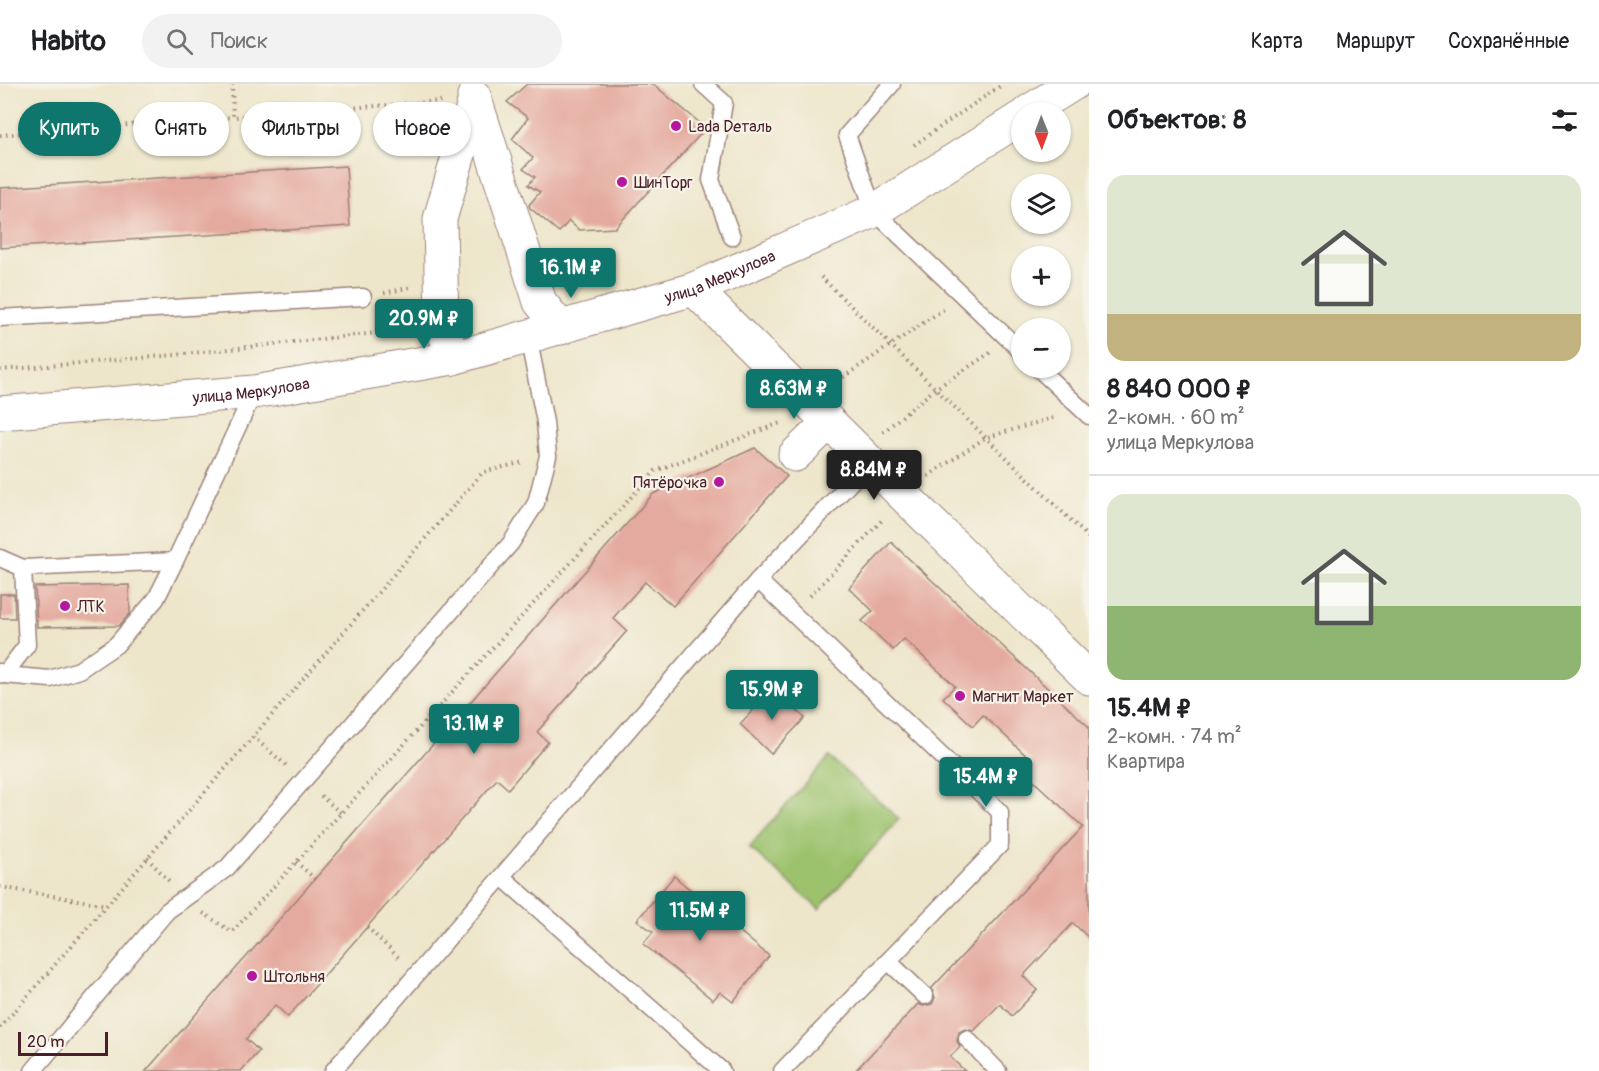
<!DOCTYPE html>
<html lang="ru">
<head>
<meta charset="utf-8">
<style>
  :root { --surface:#fff; --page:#f2f2f2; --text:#202124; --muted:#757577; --line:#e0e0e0; --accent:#0f766e }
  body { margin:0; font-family:Pangolin,sans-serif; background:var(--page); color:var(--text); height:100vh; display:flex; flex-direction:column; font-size:22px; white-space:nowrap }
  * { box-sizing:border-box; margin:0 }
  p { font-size:20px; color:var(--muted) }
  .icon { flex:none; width:33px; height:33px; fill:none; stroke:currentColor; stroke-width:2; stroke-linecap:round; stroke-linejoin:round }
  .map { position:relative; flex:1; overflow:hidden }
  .drawer { display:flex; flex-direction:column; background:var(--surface); width:510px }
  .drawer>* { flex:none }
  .banner { position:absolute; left:18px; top:18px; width:570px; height:54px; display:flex; gap:12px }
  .needle { width:39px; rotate:179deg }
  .fabs { position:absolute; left:1011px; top:18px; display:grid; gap:12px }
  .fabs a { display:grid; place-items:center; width:60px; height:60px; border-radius:50%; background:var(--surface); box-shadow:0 2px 4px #0004; font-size:30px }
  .scale { position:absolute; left:18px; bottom:15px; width:90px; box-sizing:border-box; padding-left:6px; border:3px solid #4a1f2b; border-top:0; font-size:16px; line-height:21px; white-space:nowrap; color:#4a1f2b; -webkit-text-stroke:4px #f7f3e8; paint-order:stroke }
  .price { position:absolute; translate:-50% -51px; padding:0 14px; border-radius:6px; background:var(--accent); color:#fff; font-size:20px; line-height:39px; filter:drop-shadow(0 2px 3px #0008) }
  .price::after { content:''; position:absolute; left:50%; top:36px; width:18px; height:14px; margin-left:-9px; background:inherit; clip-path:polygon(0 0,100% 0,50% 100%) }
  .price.active { background:#222; color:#fff }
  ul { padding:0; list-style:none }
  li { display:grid; align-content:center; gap:12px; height:318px; padding:0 18px }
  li+li { border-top:2px solid var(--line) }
  li span { display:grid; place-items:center; height:186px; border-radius:18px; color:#555 }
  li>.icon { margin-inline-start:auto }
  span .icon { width:108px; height:108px; fill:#fffc; stroke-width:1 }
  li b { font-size:26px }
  h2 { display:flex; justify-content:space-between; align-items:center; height:72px; padding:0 18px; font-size:26px }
  .pill { padding:0 21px; border-radius:27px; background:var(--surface); box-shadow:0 2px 4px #0004; font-size:21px; line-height:54px }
  .pill.active { background:var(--accent); color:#fff }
  header { display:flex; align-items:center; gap:36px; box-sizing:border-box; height:84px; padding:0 30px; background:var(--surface); border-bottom:2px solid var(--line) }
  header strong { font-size:28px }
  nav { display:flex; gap:33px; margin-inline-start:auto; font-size:21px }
  .search { width:420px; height:54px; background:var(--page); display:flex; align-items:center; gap:15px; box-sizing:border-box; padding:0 21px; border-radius:33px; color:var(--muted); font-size:22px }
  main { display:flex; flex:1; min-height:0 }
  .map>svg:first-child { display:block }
  .green { fill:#9cc26d; stroke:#73704c; stroke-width:1.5 }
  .building { fill:#e5aa9f }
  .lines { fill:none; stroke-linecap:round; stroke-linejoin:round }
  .service-casing { stroke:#9c827a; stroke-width:19 }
  .minor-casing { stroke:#9c827a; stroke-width:35 }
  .tertiary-casing { stroke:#9c827a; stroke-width:35 }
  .path { stroke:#9c827a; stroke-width:4; stroke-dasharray:1.5 4.5; stroke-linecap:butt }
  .service { stroke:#fff; stroke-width:16 }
  .minor { stroke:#fff; stroke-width:33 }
  .tertiary { stroke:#fff; stroke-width:33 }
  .poi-dot { fill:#b5179e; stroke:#f7f3e8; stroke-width:2 }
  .labels { text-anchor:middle; stroke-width:4.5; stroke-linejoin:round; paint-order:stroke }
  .poi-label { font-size:16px; fill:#4a1f2b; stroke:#f7f3e8; text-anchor:start }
  .street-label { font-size:16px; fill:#4a1f2b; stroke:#f7f3e8 }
</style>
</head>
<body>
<header>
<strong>Habito</strong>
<div class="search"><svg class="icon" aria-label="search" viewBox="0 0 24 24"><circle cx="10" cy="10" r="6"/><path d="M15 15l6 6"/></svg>Поиск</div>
<nav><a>Карта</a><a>Маршрут</a><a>Сохранённые</a></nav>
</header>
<main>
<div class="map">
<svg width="1089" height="987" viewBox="0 0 1089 987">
  <rect width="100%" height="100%" fill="#f7f3e8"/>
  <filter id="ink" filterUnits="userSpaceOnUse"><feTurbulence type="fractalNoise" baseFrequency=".0167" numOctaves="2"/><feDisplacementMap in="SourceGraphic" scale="12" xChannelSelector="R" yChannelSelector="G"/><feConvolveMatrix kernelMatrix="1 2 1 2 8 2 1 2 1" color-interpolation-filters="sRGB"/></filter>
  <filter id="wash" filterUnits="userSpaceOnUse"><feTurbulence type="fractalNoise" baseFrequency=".008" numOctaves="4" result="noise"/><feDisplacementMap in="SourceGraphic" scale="24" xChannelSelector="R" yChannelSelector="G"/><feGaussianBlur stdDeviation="1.35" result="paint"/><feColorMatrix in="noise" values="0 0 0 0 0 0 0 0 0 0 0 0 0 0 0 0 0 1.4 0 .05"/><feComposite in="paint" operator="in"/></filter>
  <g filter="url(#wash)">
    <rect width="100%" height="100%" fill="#ede6ca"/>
    <path class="green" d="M829 673 899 735 819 825 749 763Z"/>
    <g id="blocks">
      <g class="building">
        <path d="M527 0H653L706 44 615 144 579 146 569 137 559 148 530 124 529 121 540 108 528 101 535 93 523 85 533 74 512 55 528 34 507 18Z"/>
        <path d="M346 82 350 142 0 164V104Z"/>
        <path d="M755 364 787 392 673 522 645 498 613 534 627 547 537 648 548 658 508 705 497 695 288 933 275 921 246 955 259 967 241 987H146L653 410Z"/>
        <path d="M891 458 1089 643V854L1073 839 1023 892 1037 906 1012 932 1000 920 974 947 965 945 959 948 957 957 960 963 950 973 965 987H855L918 920 923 922 932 920 935 914 932 904 1083 743 1024 688 1033 678 983 631 973 642 943 614 955 602 904 555 893 566 862 537 873 527 849 504Z"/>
        <path d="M129 501 130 529 119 542 37 543 35 503Z"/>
        <path d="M0 510H14L15 534H0Z"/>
        <path d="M773 605 805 634 771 670 740 640Z"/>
        <path d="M674 792 769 872 733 918 720 908 713 916 643 860 653 848 637 836Z"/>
      </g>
    </g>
  </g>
  <g filter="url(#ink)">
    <use href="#blocks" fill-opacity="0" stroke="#9c827a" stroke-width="1.5"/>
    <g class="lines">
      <g class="service-casing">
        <g id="service">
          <path d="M703 0 724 19 711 96 732 153"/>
          <path d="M892 0 847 51 874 127 1022 268"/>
          <path d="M0 234 363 213"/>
          <path d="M1038 284 1089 332"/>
          <path d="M0 474 23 484 175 477 254 308"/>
          <path d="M0 588 4 591 50 595 79 586 116 561 156 515 175 477"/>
          <path d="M4 591 27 561 23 484"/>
          <path d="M502 793 722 987"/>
          <path d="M888 877 925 912"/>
          <path d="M967 955 998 987"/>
          <path d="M33 987 167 827 227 784 511 459 536 419 548 372 545 338 528 252"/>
          <path d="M333 987 758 496"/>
          <path d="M782 987 1000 761V728L758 496 870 378"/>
        </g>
      </g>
      <g class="minor-casing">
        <g id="minor">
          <path d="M474 12 540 218 561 244"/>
          <path d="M694 205 1089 594"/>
          <path d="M453 274 442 241 440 135 475 15"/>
          <path d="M795 371 829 338"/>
        </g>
      </g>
      <g class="tertiary-casing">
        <g id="tertiary">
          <path d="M1028 28 1073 0"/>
          <path id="s1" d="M0 329 254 308 453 274 694 205 874 127 1022 33"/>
        </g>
      </g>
      <g class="path">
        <path d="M232 0 233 33 441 17"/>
        <path d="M0 51 233 33"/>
        <path d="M914 61 1003 0"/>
        <path d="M821 193 1089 454"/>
        <path d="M384 209 412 203"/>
        <path d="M0 286 175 271 413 245"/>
        <path d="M833 300 944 225"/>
        <path d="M883 348 935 305 990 269"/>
        <path d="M928 392 985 354 1056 333"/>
        <path d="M810 512 884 434"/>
        <path d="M253 653 286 681"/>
        <path d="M321 712 341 729"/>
        <path d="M147 774 170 798"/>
        <path d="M296 778 315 795"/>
        <path d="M0 803 106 821"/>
        <path d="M203 829 232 848 655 387 780 339"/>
        <path d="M367 843 401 876"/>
        <path d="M0 944 483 388 524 378"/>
      </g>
      <use href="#service" class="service"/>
      <use href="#minor" class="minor"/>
      <use href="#tertiary" class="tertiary"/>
    </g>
  </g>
  <g class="poi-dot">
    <circle cx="676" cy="42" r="6"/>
    <circle cx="622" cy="98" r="6"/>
    <circle cx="719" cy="398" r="6"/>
    <circle cx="65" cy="522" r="6"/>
    <circle cx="960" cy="612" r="6"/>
    <circle cx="252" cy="892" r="6"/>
  </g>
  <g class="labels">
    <g class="poi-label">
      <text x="688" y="48">Lada Dеталь</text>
      <text x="634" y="104">ШинТорг</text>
      <text x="707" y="404" text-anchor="end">Пятёрочка</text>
      <text x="77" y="528">ЛТК</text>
      <text x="972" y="618">Магнит Маркет</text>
      <text x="264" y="898">Штольня</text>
    </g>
    <g class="street-label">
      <text dy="6" stroke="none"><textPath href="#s1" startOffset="736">улица Меркулова</textPath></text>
      <text dy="6" stroke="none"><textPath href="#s1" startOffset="252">улица Меркулова</textPath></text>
    </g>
  </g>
</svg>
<div class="fabs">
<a><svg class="needle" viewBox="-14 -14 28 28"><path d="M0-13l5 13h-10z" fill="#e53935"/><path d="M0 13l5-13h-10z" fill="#757577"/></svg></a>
<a><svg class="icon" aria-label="layers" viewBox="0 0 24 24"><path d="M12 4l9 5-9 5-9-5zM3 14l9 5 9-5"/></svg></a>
<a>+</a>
<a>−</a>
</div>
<div class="scale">20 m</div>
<b class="price" style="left:571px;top:215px">16.1M ₽</b>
<b class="price" style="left:424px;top:266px">20.9M ₽</b>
<b class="price" style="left:794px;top:336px">8.63M ₽</b>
<b class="price active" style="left:874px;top:417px">8.84M ₽</b>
<b class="price" style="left:772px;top:637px">15.9M ₽</b>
<b class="price" style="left:474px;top:671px">13.1M ₽</b>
<b class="price" style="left:986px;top:724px">15.4M ₽</b>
<b class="price" style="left:700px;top:858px">11.5M ₽</b>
<div class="banner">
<a class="pill active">Купить</a>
<a class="pill">Снять</a>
<a class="pill">Фильтры</a>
<a class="pill">Новое</a>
</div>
</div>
<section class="drawer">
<h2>Объектов: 8<svg class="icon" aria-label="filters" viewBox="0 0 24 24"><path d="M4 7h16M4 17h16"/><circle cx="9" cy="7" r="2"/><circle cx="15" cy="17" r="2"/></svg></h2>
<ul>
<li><span style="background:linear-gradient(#dfe7d0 75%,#c2b280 0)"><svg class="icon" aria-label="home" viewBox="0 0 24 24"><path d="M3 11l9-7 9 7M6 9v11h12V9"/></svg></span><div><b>8 840 000 ₽</b><p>2-комн. · 60 m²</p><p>улица Меркулова</p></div></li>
<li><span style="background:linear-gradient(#dfe7d0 60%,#8fb573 0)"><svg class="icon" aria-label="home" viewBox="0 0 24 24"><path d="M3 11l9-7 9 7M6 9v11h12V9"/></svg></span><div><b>15.4M ₽</b><p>2-комн. · 74 m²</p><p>Квартира</p></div></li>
</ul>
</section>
</main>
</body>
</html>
